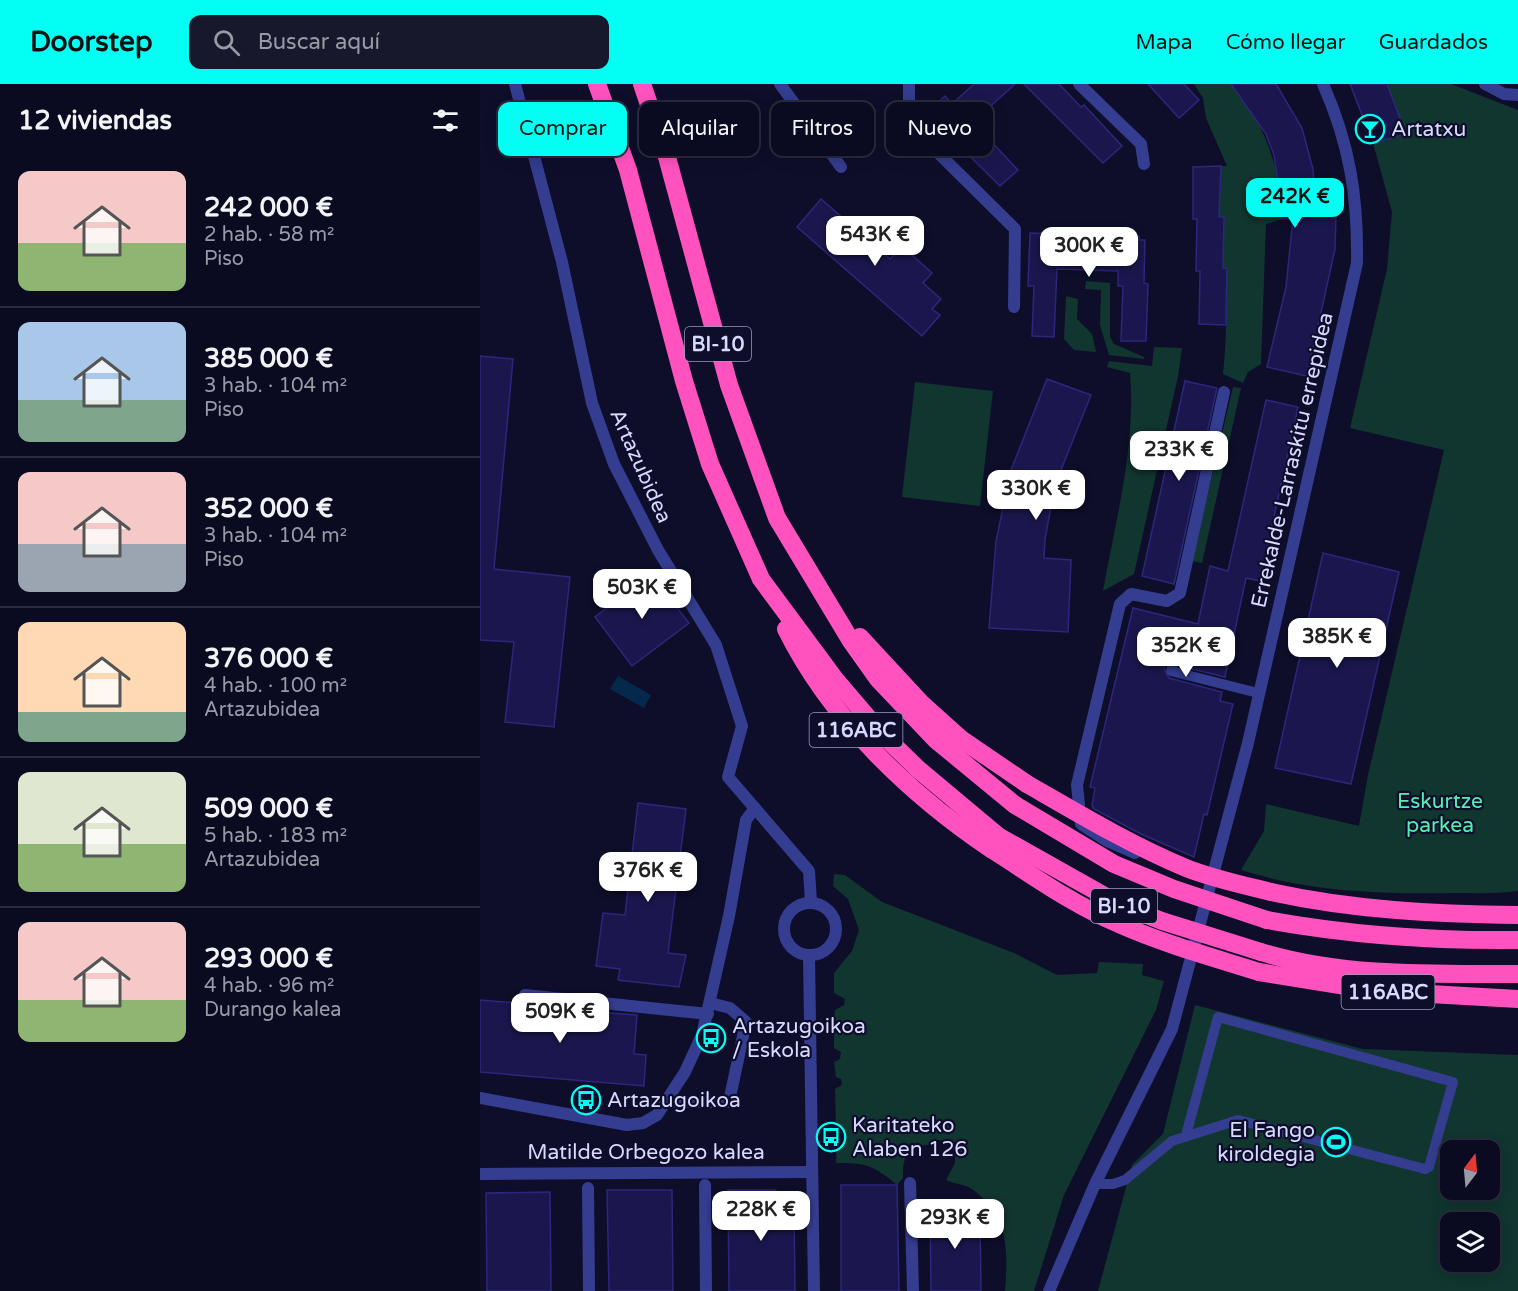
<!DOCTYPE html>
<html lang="es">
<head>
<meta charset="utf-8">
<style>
  :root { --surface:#0a0a20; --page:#18182d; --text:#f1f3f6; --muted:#999aa5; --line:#2a2b3e; --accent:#03fff4 }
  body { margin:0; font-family:"Varela Round",sans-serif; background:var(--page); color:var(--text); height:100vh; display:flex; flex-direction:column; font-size:22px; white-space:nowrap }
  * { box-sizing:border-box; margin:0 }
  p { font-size:20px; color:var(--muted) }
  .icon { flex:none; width:33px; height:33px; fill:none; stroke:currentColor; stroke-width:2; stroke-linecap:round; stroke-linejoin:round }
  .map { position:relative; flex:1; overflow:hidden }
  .panel { display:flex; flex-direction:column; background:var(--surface); width:480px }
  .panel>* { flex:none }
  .top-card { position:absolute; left:18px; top:18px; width:570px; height:54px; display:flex; gap:12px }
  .needle { width:39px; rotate:16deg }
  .controls { position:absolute; left:960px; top:1056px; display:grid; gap:12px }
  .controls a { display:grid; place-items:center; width:60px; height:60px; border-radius:12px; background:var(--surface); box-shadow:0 3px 15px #0003,0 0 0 2px var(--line); font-size:30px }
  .price { position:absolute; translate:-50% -51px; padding:0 14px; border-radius:12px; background:#fff; color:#222; font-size:20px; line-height:39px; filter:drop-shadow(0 2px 3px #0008) }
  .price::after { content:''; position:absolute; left:50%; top:36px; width:18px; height:14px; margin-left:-9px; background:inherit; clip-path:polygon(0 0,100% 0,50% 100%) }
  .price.current { background:var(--accent); color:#111 }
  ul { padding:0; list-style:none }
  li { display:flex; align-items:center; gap:18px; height:150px; padding:0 18px }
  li+li { border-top:2px solid var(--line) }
  li span { display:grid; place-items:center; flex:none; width:168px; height:120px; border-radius:12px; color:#555 }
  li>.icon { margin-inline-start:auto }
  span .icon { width:72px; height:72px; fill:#fffc; stroke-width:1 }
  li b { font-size:26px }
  h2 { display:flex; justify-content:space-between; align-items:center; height:72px; padding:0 18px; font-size:26px }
  .tag { padding:0 21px; border-radius:12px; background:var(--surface); box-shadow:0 3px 15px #0003,0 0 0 2px var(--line); font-size:21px; line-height:54px }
  .tag.current { background:var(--accent); color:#111 }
  header { display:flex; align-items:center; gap:36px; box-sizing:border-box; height:84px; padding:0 30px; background:var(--accent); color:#111 }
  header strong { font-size:28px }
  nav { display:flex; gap:33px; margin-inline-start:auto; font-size:21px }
  .search { width:420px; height:54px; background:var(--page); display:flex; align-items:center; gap:15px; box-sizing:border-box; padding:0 21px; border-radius:12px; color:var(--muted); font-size:22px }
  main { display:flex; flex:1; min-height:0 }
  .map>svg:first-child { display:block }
  .green { fill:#10362f; fill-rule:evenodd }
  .water { fill:#04294d }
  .building { fill:#1b174e; stroke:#2c277c; stroke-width:1.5 }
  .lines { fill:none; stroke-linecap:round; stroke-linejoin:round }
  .lane { stroke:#343d8f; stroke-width:10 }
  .street { stroke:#343d8f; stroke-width:12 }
  .highway { stroke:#ff52be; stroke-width:18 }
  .highway-bridge { stroke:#ff52be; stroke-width:18 }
  .labels { text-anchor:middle; stroke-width:4.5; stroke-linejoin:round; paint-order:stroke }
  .shield { fill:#0e0e2b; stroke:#9b9cbf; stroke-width:1.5 }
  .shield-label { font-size:20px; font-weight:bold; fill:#d7d9ff }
  .poi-label { font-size:21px; fill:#d7d9ff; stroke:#0e0e2b; text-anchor:start }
  .street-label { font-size:21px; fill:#d7d9ff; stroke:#0e0e2b }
  .park-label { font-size:21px; fill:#55edb1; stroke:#0e0e2b }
</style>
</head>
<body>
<header>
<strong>Doorstep</strong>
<div class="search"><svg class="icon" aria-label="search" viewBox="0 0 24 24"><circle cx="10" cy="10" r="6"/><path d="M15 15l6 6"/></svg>Buscar aquí</div>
<nav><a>Mapa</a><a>Cómo llegar</a><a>Guardados</a></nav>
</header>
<main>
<section class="panel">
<h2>12 viviendas<svg class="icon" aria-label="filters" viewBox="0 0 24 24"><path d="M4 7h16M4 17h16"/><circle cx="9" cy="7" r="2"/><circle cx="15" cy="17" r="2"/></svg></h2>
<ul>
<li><span style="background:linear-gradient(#f6c9c9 60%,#8fb573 0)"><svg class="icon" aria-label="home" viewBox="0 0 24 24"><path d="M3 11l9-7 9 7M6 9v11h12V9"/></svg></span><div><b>242 000 €</b><p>2 hab. · 58 m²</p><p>Piso</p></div></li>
<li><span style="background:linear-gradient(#a9c7e8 65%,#7fa58c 0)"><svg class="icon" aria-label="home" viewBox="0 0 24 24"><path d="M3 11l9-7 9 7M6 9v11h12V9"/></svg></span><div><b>385 000 €</b><p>3 hab. · 104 m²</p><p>Piso</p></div></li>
<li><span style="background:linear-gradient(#f6c9c9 60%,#9aa5b1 0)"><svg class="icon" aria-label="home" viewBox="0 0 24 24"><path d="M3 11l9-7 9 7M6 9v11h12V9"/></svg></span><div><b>352 000 €</b><p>3 hab. · 104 m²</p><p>Piso</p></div></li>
<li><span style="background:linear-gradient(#ffd9b3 75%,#7fa58c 0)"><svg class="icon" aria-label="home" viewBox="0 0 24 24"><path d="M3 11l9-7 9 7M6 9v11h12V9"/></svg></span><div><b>376 000 €</b><p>4 hab. · 100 m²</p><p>Artazubidea</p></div></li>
<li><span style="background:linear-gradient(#dfe7d0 60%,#8fb573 0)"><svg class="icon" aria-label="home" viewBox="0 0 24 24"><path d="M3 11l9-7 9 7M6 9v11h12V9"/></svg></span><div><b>509 000 €</b><p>5 hab. · 183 m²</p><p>Artazubidea</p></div></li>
<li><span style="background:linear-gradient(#f6c9c9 65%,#8fb573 0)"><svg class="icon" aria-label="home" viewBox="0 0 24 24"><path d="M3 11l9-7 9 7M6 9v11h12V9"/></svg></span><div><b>293 000 €</b><p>4 hab. · 96 m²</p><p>Durango kalea</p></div></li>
</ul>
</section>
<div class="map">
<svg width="1038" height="1207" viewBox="0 0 1038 1207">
  <rect width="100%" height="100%" fill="#0e0e2b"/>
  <g class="green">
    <path d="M714 0H751C787 43 798 79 803 135L786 140 781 280 768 288 763 299 743 290C747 255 746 220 747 184H743L744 133H739L741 82H747L726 34 723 14Z"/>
    <path d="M907 0H971L1038 26V807C1017 810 995 809 974 809 903 810 829 808 761 786L784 747 786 720 879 742 888 691 964 366 870 344 907 185 912 128 893 59 925 50Z"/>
    <path d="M606 197 630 199V253L634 260 664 273V275L629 271 620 241 621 206 605 205Z"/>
    <path d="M586 212 598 215 597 235 612 250 616 268 594 266 584 255Z"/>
    <path d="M674 263 702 264 698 292 654 490 623 507C636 434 656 363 650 289L627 283 629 277 672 282Z"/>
    <path d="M435 298 513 307 500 422 422 413Z"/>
    <path d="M753 303 761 304 722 479 712 477Z"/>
    <path d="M354 790 365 791 402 818 534 869 577 891 617 889 619 878 663 880 662 891 684 897 676 926 584 1111 554 1207H525C528 1165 529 1132 492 1105 485 1100 474 1100 466 1096L475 1079V1063L459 1056 448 1061 428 1062 423 1083V1094L417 1101C393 1081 387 1079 356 1079L357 1057 362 1054V1048L356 1046 355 1005 362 1001 361 995 356 993 354 978 360 975 361 968 354 964V949L360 945V938L354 936 355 926 364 921 365 915 354 909V889L372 867 379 846 368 815 353 802Z"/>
    <path d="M715 921 883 965 1038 971V1207H618L652 1081 683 1050ZM970 1066H1010V1106H970ZM970 1138H1010V1178H970Z"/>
  </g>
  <path class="water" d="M138 592 171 611 164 624 130 605Z"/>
  <g class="building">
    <path d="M494 0H535L493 38 538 86 520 102 446 29 465 12 472 20Z"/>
    <path d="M544 0H579L601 23 604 21 642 62 623 79Z"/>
    <path d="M668 0H704L719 16 699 34Z"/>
    <path d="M751 0H796L822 44 833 85 836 132H856L855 165 827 292 787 283 806 203 813 134 803 135 794 71 786 50Z"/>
    <path d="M870 0H907L926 50 893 59Z"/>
    <path d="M741 82 739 133H744L743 184H747L746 241 719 240 720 187H716L717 135H713V83Z"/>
    <path d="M341 115 410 175 422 162 452 189 443 199 461 215 452 225 460 231 442 252 317 143Z"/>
    <path d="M550 149 578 150 577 158 637 160V151L659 152V156H665L664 199 668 200 666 257H641L643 202H638V187L577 185 574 253 552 252 554 202H548Z"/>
    <path d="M0 272 33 275 14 485 90 493 74 643 25 638 34 558 0 556Z"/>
    <path d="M567 295 611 311 575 401 565 455 564 474 591 476 588 548 509 544 516 457 531 386Z"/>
    <path d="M705 297 737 304 694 500 662 492Z"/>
    <path d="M786 316 818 323 780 497 766 494 745 593 700 582 707 555 706 549 701 547 693 551 684 585 689 594 742 608 740 617 753 620 727 731 724 730 714 773 661 750 614 725 612 722 615 704 610 703 653 524 718 540 730 482 748 487Z"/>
    <path d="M843 469 919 488 871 700 795 684Z"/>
    <path d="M171 490 209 539 152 582 115 533Z"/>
    <path d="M158 719 206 725 188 869 206 871 199 903 138 896 140 885 116 882 123 829 145 831Z"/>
    <path d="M0 916 36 919V922L157 931 154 970 166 971 164 1002 0 988Z"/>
    <path d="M361 1101H417L419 1207H361Z"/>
    <path d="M127 1106H192L193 1207H129Z"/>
    <path d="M248 1106H295L314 1123 315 1207H249Z"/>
    <path d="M70 1108 71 1207H7L6 1109Z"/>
    <path d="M450 1126H500L501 1207H451Z"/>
  </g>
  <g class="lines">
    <g class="lane">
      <path d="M700 554 691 587 778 609"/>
      <path d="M615 1100H633L645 1096 692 1057 758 1036 945 1085 949 1083 973 998 738 933 706 1051"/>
    </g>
    <g class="street">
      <path d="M35 0 82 178 112 319 134 380 178 466 236 561 262 642 248 693 329 787 331 818"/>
      <path d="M300 0 361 83"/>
      <path d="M429 0V21L439 50 535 145 534 223"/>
      <path d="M599 0 661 60 664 80"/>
      <path d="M1005 0 1024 10 1038 11"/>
      <path d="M655 769 627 757 601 740 597 701 640 520 651 510 687 517 700 509 744 308"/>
      <circle cx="330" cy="845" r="26"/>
      <path d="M329 872 334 1207"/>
      <path d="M45 911 228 930"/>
      <path d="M0 1014 147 1041 163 1039 177 1031 205 988 222 951 249 832 266 736 275 724"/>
      <path d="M187 1018H249L266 938 250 924 230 919"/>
      <path d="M0 1090 331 1088"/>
      <path d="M430 1099 433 1207"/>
      <path d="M225 1101 226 1207"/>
      <path d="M108 1104 109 1207"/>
      <path d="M569 1207 615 1100 692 945 768 659 877 179C878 113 870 61 843 0"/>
    </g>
    <g class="highway">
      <path d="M117 0 148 86 204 297 230 380 281 495 355 595 401 649 438 685 518 752"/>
      <path d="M162 0 187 73 249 301 297 434 371 557 398 595 456 656 535 721"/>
      <path d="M306 545C350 634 429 710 511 765"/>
      <path d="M380 553 442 620 481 655 547 700"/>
      <path d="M791 808C873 826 954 830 1038 831"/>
      <path d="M787 836C870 851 953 857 1038 856"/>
      <path d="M781 868C862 893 954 890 1038 890"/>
      <path d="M779 888 897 907 1038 915"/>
    </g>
    <g class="highway-bridge">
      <path d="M547 700C599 730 651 761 706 784 734 795 763 801 791 808"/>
      <path d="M535 721 634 780 694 805 787 836"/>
      <path d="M518 752 639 820 682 837 781 868"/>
      <path d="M511 765C552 791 593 821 639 840 684 860 732 873 779 888"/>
    </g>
  </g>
  <defs>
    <g id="bar-ring" transform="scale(1.5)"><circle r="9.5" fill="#0e0e2b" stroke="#03fff4" stroke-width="1.5"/><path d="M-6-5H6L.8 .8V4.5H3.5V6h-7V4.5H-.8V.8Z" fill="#03fff4"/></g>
    <g id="bus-ring" transform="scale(1.5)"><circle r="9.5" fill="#0e0e2b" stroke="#03fff4" stroke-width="1.5"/><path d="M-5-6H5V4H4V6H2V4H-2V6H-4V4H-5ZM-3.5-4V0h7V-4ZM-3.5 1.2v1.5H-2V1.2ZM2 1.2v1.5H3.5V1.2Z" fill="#03fff4"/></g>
    <g id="stadium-ring" transform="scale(1.5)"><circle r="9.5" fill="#0e0e2b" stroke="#03fff4" stroke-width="1.5"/><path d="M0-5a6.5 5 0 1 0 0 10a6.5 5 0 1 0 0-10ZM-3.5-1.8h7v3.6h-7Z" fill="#03fff4"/></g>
  </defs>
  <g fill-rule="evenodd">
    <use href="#bar-ring" x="890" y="45"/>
    <use href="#bus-ring" x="231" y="954"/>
    <use href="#bus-ring" x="106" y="1016"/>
    <use href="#bus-ring" x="351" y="1053"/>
    <use href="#stadium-ring" x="856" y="1058"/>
  </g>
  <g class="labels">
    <g class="shield">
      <rect x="205" y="243" width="66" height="34" rx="4.5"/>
      <rect x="329.5" y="629" width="93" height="34" rx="4.5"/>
      <rect x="611" y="805" width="66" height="34" rx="4.5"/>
      <rect x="861.5" y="891" width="93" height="34" rx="4.5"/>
    </g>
    <g class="shield-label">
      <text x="238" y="267">BI-10</text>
      <text x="376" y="653">116ABC</text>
      <text x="644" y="829">BI-10</text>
      <text x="908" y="915">116ABC</text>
    </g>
    <g class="poi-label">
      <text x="911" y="52">Artatxu</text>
      <text x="252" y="949">Artazugoikoa<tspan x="252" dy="24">/ Eskola</tspan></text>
      <text x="127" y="1023">Artazugoikoa</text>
      <text x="372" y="1048">Karitateko<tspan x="372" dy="24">Alaben 126</tspan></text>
      <text x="835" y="1053" text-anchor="end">El Fango<tspan x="835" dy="24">kiroldegia</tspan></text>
    </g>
    <g class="street-label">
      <text transform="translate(812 376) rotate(-77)" y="7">Errekalde-Larraskitu errepidea</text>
      <text transform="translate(161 382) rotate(66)" y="7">Artazubidea</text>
      <text x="166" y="1075">Matilde Orbegozo kalea</text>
    </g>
    <g class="park-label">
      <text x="960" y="724">Eskurtze<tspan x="960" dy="24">parkea</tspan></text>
    </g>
  </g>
</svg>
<div class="controls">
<a><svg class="needle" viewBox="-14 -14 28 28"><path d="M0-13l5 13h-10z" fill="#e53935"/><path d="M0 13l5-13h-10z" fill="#999aa5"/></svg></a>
<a><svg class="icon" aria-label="layers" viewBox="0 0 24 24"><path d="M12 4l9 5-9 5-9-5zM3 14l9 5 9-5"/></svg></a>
</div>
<b class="price current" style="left:815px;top:145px">242K €</b>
<b class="price" style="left:395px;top:183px">543K €</b>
<b class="price" style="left:609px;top:194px">300K €</b>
<b class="price" style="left:699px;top:398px">233K €</b>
<b class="price" style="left:556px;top:437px">330K €</b>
<b class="price" style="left:162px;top:536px">503K €</b>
<b class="price" style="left:857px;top:585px">385K €</b>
<b class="price" style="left:706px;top:594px">352K €</b>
<b class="price" style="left:168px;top:819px">376K €</b>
<b class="price" style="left:80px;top:960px">509K €</b>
<b class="price" style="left:281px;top:1158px">228K €</b>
<b class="price" style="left:475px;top:1166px">293K €</b>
<div class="top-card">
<a class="tag current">Comprar</a>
<a class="tag">Alquilar</a>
<a class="tag">Filtros</a>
<a class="tag">Nuevo</a>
</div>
</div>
</main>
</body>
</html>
